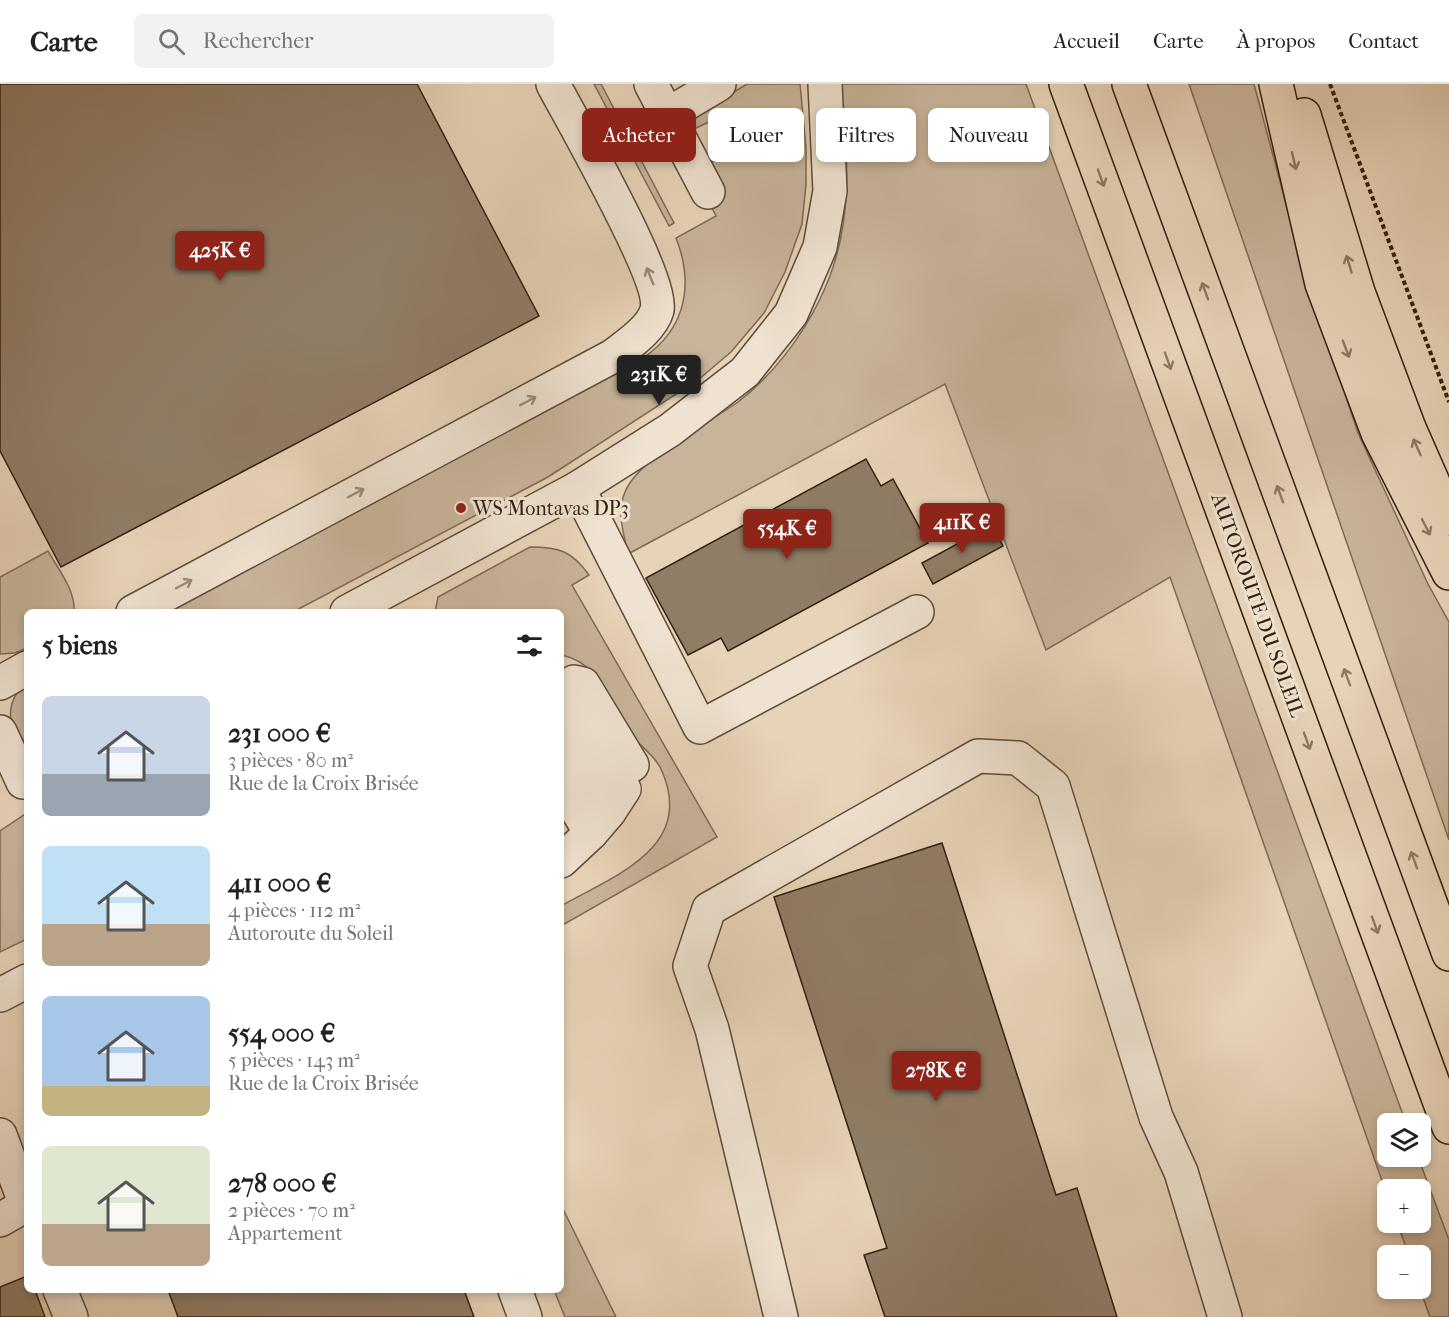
<!DOCTYPE html>
<html lang="fr">
<head>
<meta charset="utf-8">
<style>
  :root { --surface:#fff; --page:#f2f2f2; --text:#202124; --muted:#757577; --line:#e0e0e0; --accent:#8f2418 }
  body { margin:0; font-family:"IM FELL French Canon",serif; background:var(--page); color:var(--text); height:100vh; display:flex; flex-direction:column; font-size:22px; white-space:nowrap }
  * { box-sizing:border-box; margin:0 }
  p { font-size:20px; color:var(--muted) }
  .icon { flex:none; width:33px; height:33px; fill:none; stroke:currentColor; stroke-width:2; stroke-linecap:round; stroke-linejoin:round }
  .map { position:relative; flex:1; overflow:hidden }
  .panel { position:absolute; left:24px; top:525px; width:540px; height:684px; display:flex; flex-direction:column; background:var(--surface); border-radius:9px; box-shadow:0 3px 9px #0003 }
  .panel>* { flex:none }
  .guide { position:absolute; left:582px; top:24px; width:570px; height:54px; display:flex; gap:12px }
  .tools { position:absolute; left:1377px; top:1029px; display:grid; gap:12px }
  .tools a { display:grid; place-items:center; width:54px; height:54px; border-radius:9px; background:var(--surface); box-shadow:0 3px 9px #0003; font-size:30px }
  .price { position:absolute; translate:-50% -51px; padding:0 14px; border-radius:6px; background:var(--accent); color:#fff; font-size:20px; line-height:39px; filter:drop-shadow(0 2px 3px #0008) }
  .price::after { content:''; position:absolute; left:50%; top:36px; width:18px; height:14px; margin-left:-9px; background:inherit; clip-path:polygon(0 0,100% 0,50% 100%) }
  .price.on { background:#222; color:#fff }
  ul { padding:0; list-style:none }
  li { display:flex; align-items:center; gap:18px; height:150px; padding:0 18px }
  li span { display:grid; place-items:center; flex:none; width:168px; height:120px; border-radius:9px; color:#555 }
  li>.icon { margin-inline-start:auto }
  span .icon { width:72px; height:72px; fill:#fffc; stroke-width:1 }
  li b { font-size:26px }
  h2 { display:flex; justify-content:space-between; align-items:center; height:72px; padding:0 18px; font-size:26px }
  .tag { padding:0 21px; border-radius:9px; background:var(--surface); box-shadow:0 3px 9px #0003; font-size:21px; line-height:54px }
  .tag.on { background:var(--accent); color:#fff }
  header { display:flex; align-items:center; gap:36px; box-sizing:border-box; height:84px; padding:0 30px; background:var(--surface); border-bottom:2px solid var(--line) }
  header strong { font-size:28px }
  nav { display:flex; gap:33px; margin-inline-start:auto; font-size:21px }
  .search { width:420px; height:54px; background:var(--page); display:flex; align-items:center; gap:15px; box-sizing:border-box; padding:0 21px; border-radius:9px; color:var(--muted); font-size:22px }
  .map>svg:first-child { display:block }
  .green { fill:#c8b49a; stroke:#7d6a54; stroke-width:1.5 }
  .building { fill:#907d66; stroke:#321f0f; stroke-width:1.5 }
  .lines { fill:none; stroke-linecap:round; stroke-linejoin:round }
  .minor-casing { stroke:#5f4c39; stroke-width:36 }
  .major-casing { stroke:#321f0f; stroke-width:36 }
  .highway-casing { stroke:#321f0f; stroke-width:36 }
  .path { stroke:#321f0f; stroke-width:4; stroke-dasharray:4.5 3; stroke-linecap:butt }
  .minor { stroke:#efe2d0; stroke-width:33 }
  .major { stroke:#e7d3b7; stroke-width:33 }
  .highway { stroke:#e7d3b7; stroke-width:33 }
  .oneway { stroke:#8c7963 }
  .oneway2 { stroke:#9a8a79 }
  .poi-dot { fill:#8f2418; stroke:#efe2d0; stroke-width:2 }
  .labels { text-anchor:middle; stroke-width:6; stroke-linejoin:round; paint-order:stroke }
  .poi-label { font-size:20px; fill:#321f0f; stroke:#efe2d0; text-anchor:start }
  .street-label { font-size:20px; fill:#321f0f; stroke:#efe2d0 }
</style>
</head>
<body>
<header>
<strong>Carte</strong>
<div class="search"><svg class="icon" aria-label="search" viewBox="0 0 24 24"><circle cx="10" cy="10" r="6"/><path d="M15 15l6 6"/></svg>Rechercher</div>
<nav><a>Accueil</a><a>Carte</a><a>À propos</a><a>Contact</a></nav>
</header>
<div class="map">
<svg width="1449" height="1233" viewBox="0 0 1449 1233">
  <rect width="100%" height="100%" fill="#e7d3b7"/>
  <filter id="stains"><feTurbulence type="fractalNoise" baseFrequency=".00333" numOctaves="4"/><feColorMatrix values="0 0 0 0 .2 0 0 0 0 .09 0 0 0 0 .02 0 0 0 .5 -.17"/></filter>
  <radialGradient id="worn" r=".72"><stop offset=".6" stop-color="#630" stop-opacity="0"/><stop offset="1" stop-color="#630" stop-opacity=".3"/></radialGradient>
  <g class="green">
    <path d="M594 0H601L674 139 669 142Z"/>
    <path d="M747 0H800L806 64V100L802 140 785 188 764 229 731 268 698 296 548 393 293 528H160L607 294C624 284 644 276 658 262 689 232 691 192 676 154L716 132 709 118V80L728 69 711 37 692 46 690 41 694 32Z"/>
    <path d="M841 0H1026L1406 1039 1388 1040V1072L1418 1073 1449 1156V1233H1430L1420 1205V1172L1409 1171 1397 1139 1420 1138V1106H1388L1387 1111 1170 493 1046 566 945 300 628 470C624 450 616 428 625 408 638 375 707 340 738 318 772 292 801 254 820 215 855 144 848 76 841 0Z"/>
    <path d="M1189 0H1254L1302 180 1358 349 1428 500 1449 538V756Z"/>
    <path d="M530 463C559 463 572 467 589 491L572 501 717 753 561 842V822C614 792 697 763 661 685 653 668 634 659 626 643 610 614 597 578 561 571V528H435L438 513Z"/>
    <path d="M48 467C58 485 76 507 74 528H27V564L15 569 0 570V493Z"/>
    <path d="M27 599V658C3 644 7 613 27 599Z"/>
    <path d="M27 729V855L0 868V747Z"/>
    <path d="M561 1121 616 1233H565L554 1206H561Z"/>
  </g>
  <g class="building">
    <path d="M0 0H417L539 232 61 483 0 367Z"/>
    <path d="M866 375 881 402 893 395 928 459 728 567 721 554 688 571 646 494Z"/>
    <path d="M992 441 1003 462 933 500 922 479Z"/>
    <path d="M942 759 1056 1111 1077 1104 1117 1233H885L864 1171 887 1164 774 813Z"/>
    <path d="M27 1192V1206H35L45 1233H0V1203Z"/>
    <path d="M168 1206H464L474 1233H178Z"/>
  </g>
  <g class="lines">
    <g class="minor-casing">
      <g id="minor">
        <path d="M651 0 708 108"/>
        <path d="M667 31 719 0"/>
        <path d="M578 404 700 643 917 528"/>
        <path d="M133 528 613 272C627 261 652 245 657 226 664 195 572 36 553 0"/>
        <path d="M347 528 578 404 670 346 745 288 791 230 820 163 830 107 825 0"/>
        <path d="M574 598 583 600 632 681"/>
        <path d="M0 599 27 584"/>
        <path d="M561 605 624 705 609 728"/>
        <path d="M0 648 23 698"/>
        <path d="M561 652 609 728 591 749 561 777"/>
        <path d="M561 700 591 749"/>
        <path d="M0 911 27 897"/>
        <path d="M0 1051 27 1124"/>
        <path d="M0 1136 26 1121"/>
        <path d="M60 1206 71 1233"/>
        <path d="M515 1206 525 1233"/>
        <path d="M781 1233 712 945 690 882 709 825 978 672 1018 674 1053 702 1156 1033 1181 1088 1225 1233"/>
      </g>
    </g>
    <g class="major-casing">
      <g id="major">
        <path d="M1276 0 1322 200 1378 349 1449 489"/>
        <path d="M1304 31 1358 208 1409 344 1449 435"/>
      </g>
    </g>
    <g class="highway-casing">
      <g id="highway">
        <path d="M1066 0 1449 1043"/>
        <path d="M1129 0 1449 870"/>
      </g>
    </g>
    <path class="path" d="M1330 0 1449 318"/>
    <use href="#minor" class="minor"/>
    <use href="#major" class="major"/>
    <use href="#highway" class="highway"/>
  </g>
  <defs><path id="oneway-shaft" d="M-6 0H5M1.5-3L5.5 0L1.5 3" fill="none" stroke-width="1.6" stroke-linecap="round" stroke-linejoin="round" transform="scale(1.5)"/></defs>
  <g class="oneway">
    <use href="#oneway-shaft" transform="translate(1294 77) rotate(77)"/>
    <use href="#oneway-shaft" transform="translate(1101 94) rotate(70)"/>
    <use href="#oneway-shaft" transform="translate(1349 180) rotate(-107)"/>
    <use href="#oneway-shaft" transform="translate(1205 207) rotate(-110)"/>
    <use href="#oneway-shaft" transform="translate(1346 265) rotate(69)"/>
    <use href="#oneway-shaft" transform="translate(1168 277) rotate(70)"/>
    <use href="#oneway-shaft" transform="translate(1417 363) rotate(-114)"/>
    <use href="#oneway-shaft" transform="translate(1280 410) rotate(-110)"/>
    <use href="#oneway-shaft" transform="translate(1426 443) rotate(63)"/>
    <use href="#oneway-shaft" transform="translate(1347 593) rotate(-110)"/>
    <use href="#oneway-shaft" transform="translate(1307 657) rotate(70)"/>
    <use href="#oneway-shaft" transform="translate(1414 776) rotate(-110)"/>
    <use href="#oneway-shaft" transform="translate(1375 841) rotate(70)"/>
  </g>
  <g class="oneway2">
    <use href="#oneway-shaft" transform="translate(650 192) rotate(-112)"/>
    <use href="#oneway-shaft" transform="translate(528 317) rotate(-28)"/>
    <use href="#oneway-shaft" transform="translate(356 409) rotate(-28)"/>
    <use href="#oneway-shaft" transform="translate(184 500) rotate(-28)"/>
  </g>
  <circle class="poi-dot" cx="461" cy="424" r="6"/>
  <g class="labels">
    <g class="poi-label">
      <text x="473" y="431">WS Montavas DP3</text>
    </g>
    <g class="street-label">
      <text transform="translate(1258 521) rotate(70)" y="7">AUTOROUTE DU SOLEIL</text>
    </g>
  </g>
  <rect width="100%" height="100%" filter="url(#stains)"/>
  <rect width="100%" height="100%" fill="url(#worn)"/>
</svg>
<div class="tools">
<a><svg class="icon" aria-label="layers" viewBox="0 0 24 24"><path d="M12 4l9 5-9 5-9-5zM3 14l9 5 9-5"/></svg></a>
<a>+</a>
<a>−</a>
</div>
<b class="price" style="left:220px;top:198px">425K €</b>
<b class="price on" style="left:659px;top:322px">231K €</b>
<b class="price" style="left:962px;top:470px">411K €</b>
<b class="price" style="left:787px;top:476px">554K €</b>
<b class="price" style="left:936px;top:1018px">278K €</b>
<div class="guide">
<a class="tag on">Acheter</a>
<a class="tag">Louer</a>
<a class="tag">Filtres</a>
<a class="tag">Nouveau</a>
</div>
<section class="panel">
<h2>5 biens<svg class="icon" aria-label="filters" viewBox="0 0 24 24"><path d="M4 7h16M4 17h16"/><circle cx="9" cy="7" r="2"/><circle cx="15" cy="17" r="2"/></svg></h2>
<ul>
<li><span style="background:linear-gradient(#c9d6e8 65%,#9aa5b1 0)"><svg class="icon" aria-label="home" viewBox="0 0 24 24"><path d="M3 11l9-7 9 7M6 9v11h12V9"/></svg></span><div><b>231 000 €</b><p>3 pièces · 80 m²</p><p>Rue de la Croix Brisée</p></div></li>
<li><span style="background:linear-gradient(#bfe0f5 65%,#b9a48a 0)"><svg class="icon" aria-label="home" viewBox="0 0 24 24"><path d="M3 11l9-7 9 7M6 9v11h12V9"/></svg></span><div><b>411 000 €</b><p>4 pièces · 112 m²</p><p>Autoroute du Soleil</p></div></li>
<li><span style="background:linear-gradient(#a9c7e8 75%,#c2b280 0)"><svg class="icon" aria-label="home" viewBox="0 0 24 24"><path d="M3 11l9-7 9 7M6 9v11h12V9"/></svg></span><div><b>554 000 €</b><p>5 pièces · 143 m²</p><p>Rue de la Croix Brisée</p></div></li>
<li><span style="background:linear-gradient(#dfe7d0 65%,#b9a48a 0)"><svg class="icon" aria-label="home" viewBox="0 0 24 24"><path d="M3 11l9-7 9 7M6 9v11h12V9"/></svg></span><div><b>278 000 €</b><p>2 pièces · 70 m²</p><p>Appartement</p></div></li>
</ul>
</section>
</div>
</body>
</html>
